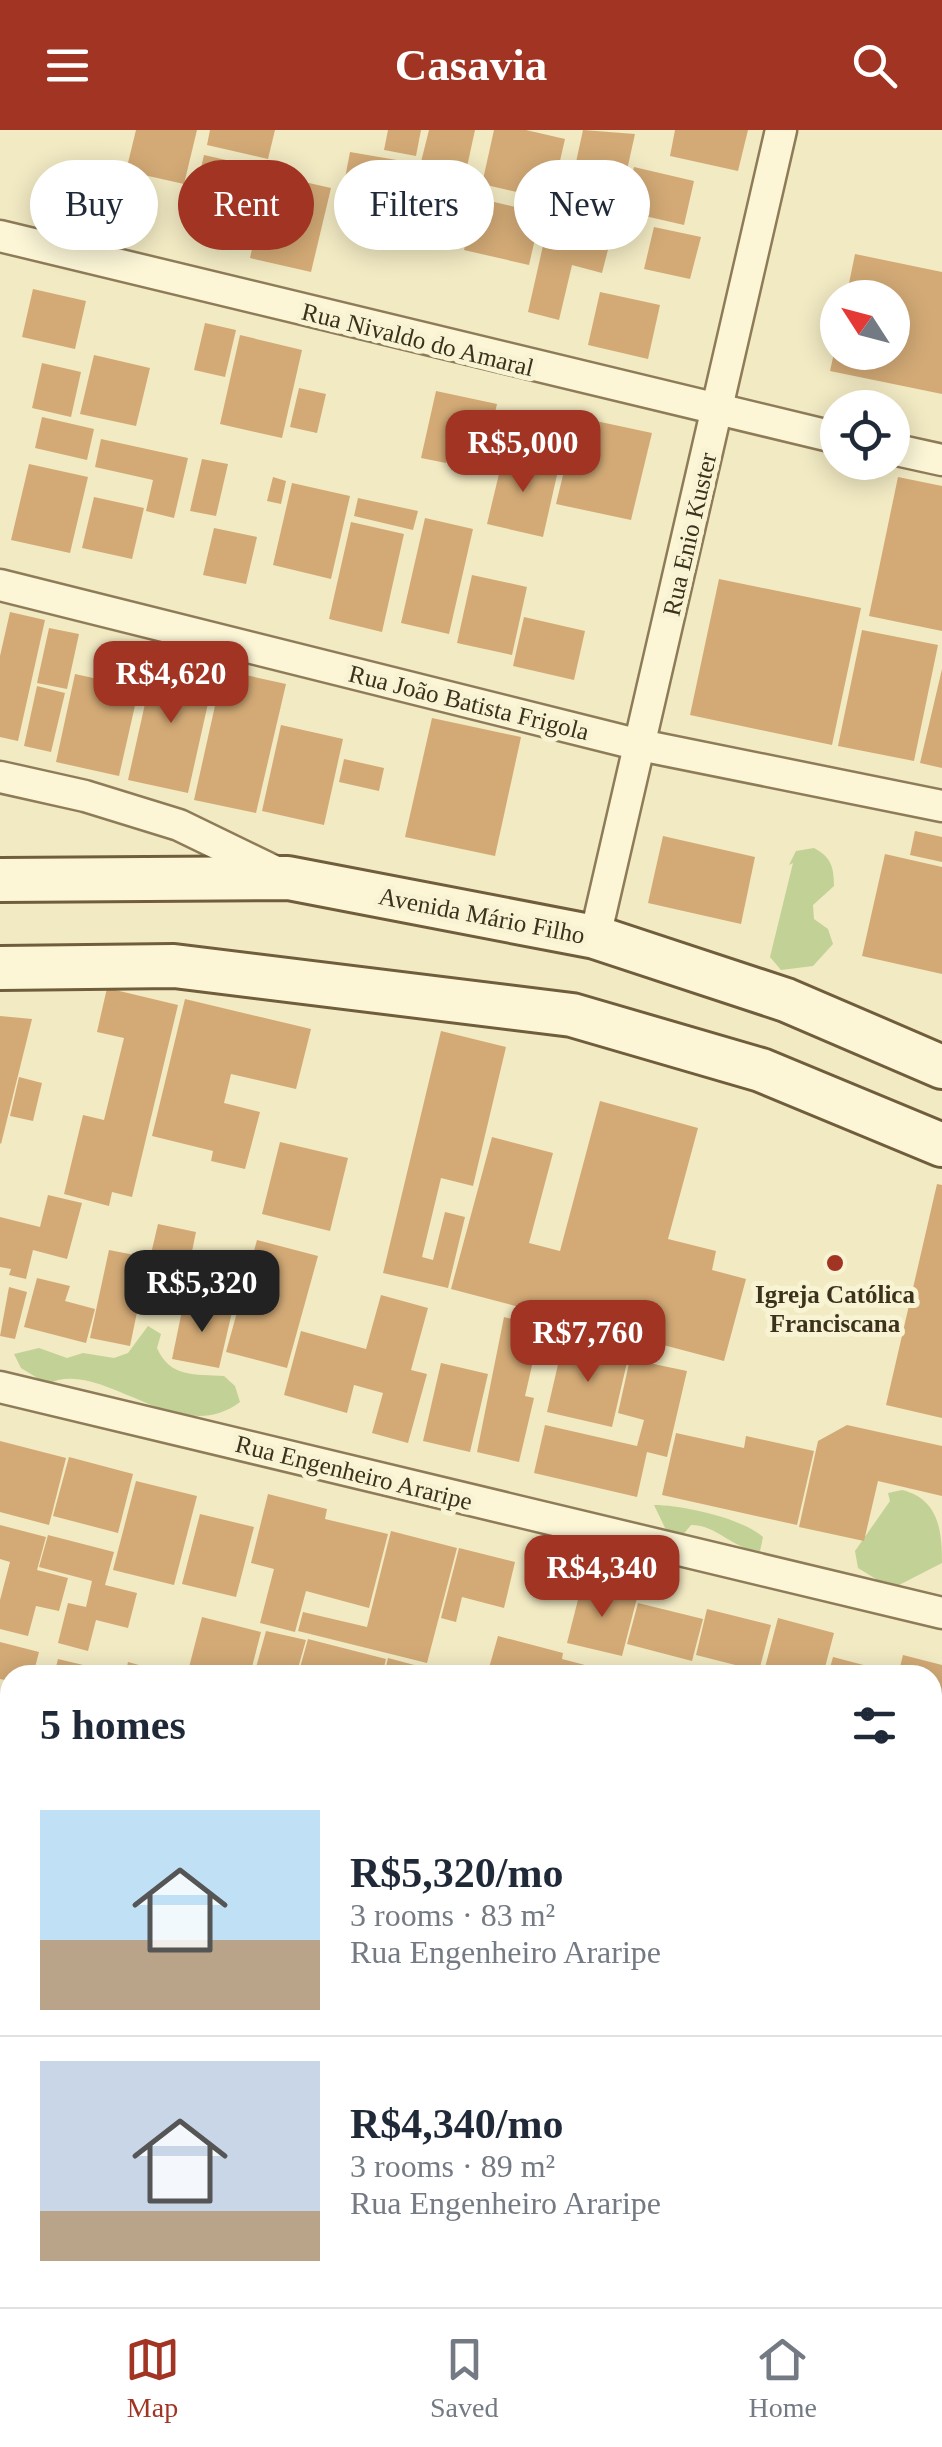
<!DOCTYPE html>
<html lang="en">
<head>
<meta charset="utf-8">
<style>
  :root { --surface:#fff; --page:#f2f2f3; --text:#1f2937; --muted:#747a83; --line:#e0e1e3; --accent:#a23423 }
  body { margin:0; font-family:Georgia,serif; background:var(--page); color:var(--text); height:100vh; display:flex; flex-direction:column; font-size:38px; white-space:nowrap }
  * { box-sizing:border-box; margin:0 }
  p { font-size:32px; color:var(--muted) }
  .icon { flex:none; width:55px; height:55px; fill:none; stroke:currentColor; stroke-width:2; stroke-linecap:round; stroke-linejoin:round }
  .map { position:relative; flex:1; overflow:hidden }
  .sheet { position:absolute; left:0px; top:1535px; width:942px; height:642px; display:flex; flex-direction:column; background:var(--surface); border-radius:30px 30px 0 0; box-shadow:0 5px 25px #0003 }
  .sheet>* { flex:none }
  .top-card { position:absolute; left:30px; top:30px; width:882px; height:90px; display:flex; gap:20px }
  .needle { width:65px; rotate:306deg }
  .buttons { position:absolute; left:820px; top:150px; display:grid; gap:20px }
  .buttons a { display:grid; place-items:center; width:90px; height:90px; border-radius:50%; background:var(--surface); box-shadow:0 5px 25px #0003; font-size:50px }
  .price { position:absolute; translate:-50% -85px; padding:0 22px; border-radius:20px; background:var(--accent); color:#fff; font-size:32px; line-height:65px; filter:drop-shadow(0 2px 5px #0008) }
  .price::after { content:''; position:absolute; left:50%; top:60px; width:30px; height:22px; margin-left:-15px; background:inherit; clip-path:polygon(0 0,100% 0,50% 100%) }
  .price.active { background:#222; color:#fff }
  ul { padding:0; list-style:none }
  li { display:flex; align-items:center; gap:30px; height:250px; padding:0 40px }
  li+li { border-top:2px solid var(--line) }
  li span { display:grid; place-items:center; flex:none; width:280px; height:200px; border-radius:0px; color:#555 }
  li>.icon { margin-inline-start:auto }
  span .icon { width:120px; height:120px; fill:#fffc; stroke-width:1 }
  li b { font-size:42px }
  h2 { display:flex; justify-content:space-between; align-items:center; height:120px; padding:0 40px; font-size:42px }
  .chip { padding:0 35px; border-radius:45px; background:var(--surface); box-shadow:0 5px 25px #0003; font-size:35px; line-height:90px }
  .chip.active { background:var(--accent); color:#fff }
  header { display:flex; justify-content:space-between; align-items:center; height:130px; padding:0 40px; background:var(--accent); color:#fff; font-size:45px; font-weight:600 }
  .tabs { display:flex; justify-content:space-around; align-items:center; height:140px; border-top:2px solid var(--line); background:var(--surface); font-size:28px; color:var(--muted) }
  .tabs a { display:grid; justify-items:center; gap:5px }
  .tabs .active { color:var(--accent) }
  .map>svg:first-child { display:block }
  .green { fill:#c2d196 }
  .building { fill:#d3aa76 }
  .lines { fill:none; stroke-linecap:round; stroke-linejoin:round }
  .minor-casing { stroke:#8e7c58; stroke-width:35 }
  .secondary-casing { stroke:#705d3b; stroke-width:48 }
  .minor { stroke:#fcf6d7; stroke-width:30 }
  .secondary { stroke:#fcf6d7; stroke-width:42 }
  .poi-dot { fill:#a23423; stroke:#f8f3d3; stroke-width:4 }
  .labels { text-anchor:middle; stroke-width:10; stroke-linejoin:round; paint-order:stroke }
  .street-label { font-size:25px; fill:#3c311d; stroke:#f8f3d3 }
  .poi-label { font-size:25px; font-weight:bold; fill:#3c311d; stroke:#f8f3d3 }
</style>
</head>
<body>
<header><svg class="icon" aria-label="menu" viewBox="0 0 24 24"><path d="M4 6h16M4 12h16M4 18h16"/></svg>Casavia<svg class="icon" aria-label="search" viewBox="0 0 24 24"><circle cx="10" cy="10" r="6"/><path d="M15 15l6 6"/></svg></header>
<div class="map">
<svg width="942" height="2177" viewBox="0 0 942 2177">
  <rect width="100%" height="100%" fill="#f2eac3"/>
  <g class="green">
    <path d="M814 718C831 727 834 737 834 756L813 775 814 789 828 799 833 814 813 836 781 840 770 827 793 733 789 735 796 721Z"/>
    <path d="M148 1196 161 1204 157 1218C170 1248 195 1244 224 1246L235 1256 240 1272C177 1320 102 1226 47 1254L21 1238 14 1224 39 1218 67 1228 83 1223 114 1228 128 1223Z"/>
    <path d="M902 1360C939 1369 942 1401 942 1433L899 1455 884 1454 858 1438 855 1421 890 1371 888 1363Z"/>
    <path d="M654 1375C682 1375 742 1388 763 1407L760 1421C733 1420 718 1395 691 1395L681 1407 667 1402Z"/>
    <path d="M10 1724V1781L0 1758V1726Z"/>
  </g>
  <g class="building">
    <path d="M136 0H197L184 54 126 41Z"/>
    <path d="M210 0H275L268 29 207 15Z"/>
    <path d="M388 0H421L416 26 384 20Z"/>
    <path d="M429 0H475L465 46 420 36Z"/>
    <path d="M494 0H526L565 9 551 70 482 54Z"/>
    <path d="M583 0 635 4 623 58 573 46Z"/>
    <path d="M675 0H748L738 41 670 26Z"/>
    <path d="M350 22 414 33 406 76 342 64Z"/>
    <path d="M204 25 266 39 250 104 189 90Z"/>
    <path d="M634 37 694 51 684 95 623 81Z"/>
    <path d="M269 44 331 58 311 142 250 128Z"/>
    <path d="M477 68 541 83 529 135 464 120Z"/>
    <path d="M549 89 612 104 602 143 572 135 559 190 528 182Z"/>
    <path d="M654 97 701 107 690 149 644 139Z"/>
    <path d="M855 124 942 142V264L830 241 836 214 838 222H892V168H846Z"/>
    <path d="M33 159 86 171 75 219 22 207Z"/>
    <path d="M600 162 660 175 648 229 588 215Z"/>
    <path d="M205 193 236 200 225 247 194 240Z"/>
    <path d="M240 205 302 220 282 308 220 294Z"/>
    <path d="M94 225 150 238 136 296 80 284Z"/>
    <path d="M42 233 81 242 71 287 32 278Z"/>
    <path d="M299 258 326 264 317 303 290 297Z"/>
    <path d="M436 261 497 274 483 334 448 326 446 333 421 328Z"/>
    <path d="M42 287 94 299 87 330 35 318Z"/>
    <path d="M577 287 652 303 631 390 556 374Z"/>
    <path d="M101 309 188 328 174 388 146 381 153 350 95 337Z"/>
    <path d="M504 323 559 336 543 407 487 394Z"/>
    <path d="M202 329 228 334 216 386 190 381Z"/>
    <path d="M29 334 88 347 70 423 11 410Z"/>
    <path d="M273 347 286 351 281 374 267 371Z"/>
    <path d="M898 347 942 356V501L869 486Z"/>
    <path d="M292 353 350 366 331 449 273 435Z"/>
    <path d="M94 367 144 378 132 429 82 418Z"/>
    <path d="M358 368 418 381 413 400 354 386Z"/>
    <path d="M425 388 473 399 449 504 401 493Z"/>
    <path d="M351 392 404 404 382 502 329 489Z"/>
    <path d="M214 398 257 407 246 454 203 445Z"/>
    <path d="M472 445 527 457 512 525 457 513Z"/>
    <path d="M719 449 861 478 832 615 690 585Z"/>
    <path d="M10 482 45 490 18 611 0 607V526Z"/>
    <path d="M524 487 585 501 574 550 513 536Z"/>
    <path d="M49 498 79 504 67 559 37 553Z"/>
    <path d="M862 500 938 515 914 631 838 616Z"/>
    <path d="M155 529 215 542 188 663 128 650Z"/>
    <path d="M942 539V638L920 633Z"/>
    <path d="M223 540 286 554 256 683 194 670Z"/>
    <path d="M75 544 139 558 119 646 56 632Z"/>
    <path d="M37 556 65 563 51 622 24 616Z"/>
    <path d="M432 588 521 607 495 726 405 707Z"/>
    <path d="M281 595 343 609 324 695 262 681Z"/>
    <path d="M344 629 384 638 379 661 339 652Z"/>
    <path d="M915 701 942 707V732L910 725Z"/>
    <path d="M663 706 755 727 741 794 648 773Z"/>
    <path d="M885 724 942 737V844L862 826Z"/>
    <path d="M107 858 178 875 132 1067 112 1062 109 1076 64 1064 83 985 104 990 124 908 97 902Z"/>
    <path d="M185 869 311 899 296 959 231 944 224 973 260 982 245 1039 211 1031 213 1021 152 1006Z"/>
    <path d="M0 886 32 889 1 1014 0 1013Z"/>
    <path d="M441 901 506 917 473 1056 441 1048 422 1127 433 1130 445 1082 465 1087 448 1158 383 1143Z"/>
    <path d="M19 947 42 953 33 991 10 986Z"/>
    <path d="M600 971 698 998 668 1109 716 1121 712 1140 746 1149 724 1231 451 1159 492 1007 553 1023 529 1113 560 1121Z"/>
    <path d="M280 1012 348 1028 330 1101 262 1084Z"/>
    <path d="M937 1054 942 1055V1288L886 1275Z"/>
    <path d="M48 1065 82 1073 67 1129 33 1120 26 1149 9 1145 11 1139 0 1137V1087L40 1097Z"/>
    <path d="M158 1094 196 1102 190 1131 176 1129 172 1145 146 1139 130 1216 90 1208 109 1120 150 1128Z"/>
    <path d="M257 1110 318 1126 287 1238 226 1222Z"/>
    <path d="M37 1148 70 1156 65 1171 95 1179 86 1213 24 1197Z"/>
    <path d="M9 1157 27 1162 15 1209 0 1206Z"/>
    <path d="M381 1165 428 1178 411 1240 427 1244 408 1313 372 1303 383 1263 354 1255 347 1283 284 1265 301 1201 366 1219Z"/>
    <path d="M184 1171 232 1182 219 1238 172 1229Z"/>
    <path d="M504 1187 541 1196 525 1266 534 1268 519 1332 477 1322Z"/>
    <path d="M563 1213 628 1228 612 1297 547 1282Z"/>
    <path d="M630 1229 687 1241 667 1327 647 1322 637 1367 534 1343 545 1295 637 1316 644 1290 618 1283Z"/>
    <path d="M441 1233 488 1244 470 1322 423 1311Z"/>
    <path d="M847 1295 942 1316V1366L878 1351 864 1411 799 1397 818 1311Z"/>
    <path d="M676 1303 744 1318 746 1306 814 1321 797 1395 662 1365Z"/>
    <path d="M0 1311 66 1328 49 1395 0 1382Z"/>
    <path d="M69 1327 133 1344 118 1403 53 1386Z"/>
    <path d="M136 1351 197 1366 174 1455 113 1440Z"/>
    <path d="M268 1364 327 1379 325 1389 388 1404 369 1478 306 1461 295 1502 260 1493 274 1439 251 1433Z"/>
    <path d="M200 1384 254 1397 236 1467 182 1454Z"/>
    <path d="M0 1395 46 1407 37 1440 68 1448 59 1481 36 1476 28 1506 0 1499V1470L10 1432 0 1429Z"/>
    <path d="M391 1401 457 1418 427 1533 298 1501 303 1482 367 1497Z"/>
    <path d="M48 1405 114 1422 105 1455 137 1463 128 1498 96 1490 88 1521 58 1513 68 1473 86 1477 92 1451 39 1437Z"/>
    <path d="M459 1418 515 1432 504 1478 462 1467 456 1492 441 1488Z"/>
    <path d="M582 1454 637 1468 622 1526 567 1513Z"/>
    <path d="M638 1473 703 1489 692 1531 627 1514Z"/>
    <path d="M707 1479 771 1495 759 1541 696 1525Z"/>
    <path d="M202 1487 261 1502 250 1545H187Z"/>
    <path d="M778 1488 834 1503 823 1545H763Z"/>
    <path d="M266 1501 306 1510 296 1545H254Z"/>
    <path d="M498 1506 563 1523 562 1529 623 1545H487Z"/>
    <path d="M308 1509 386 1529 382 1545H298Z"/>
    <path d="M0 1512 39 1522 33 1545H10V1551L0 1549Z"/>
    <path d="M903 1525 942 1535V1608L932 1606V1545H898Z"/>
    <path d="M833 1527 875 1538 874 1545H828Z"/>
    <path d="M388 1528 448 1544V1545H384Z"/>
    <path d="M58 1529 100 1539 98 1545H54Z"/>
    <path d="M128 1532 172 1544V1545H125Z"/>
    <path d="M0 1641 10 1643 7 1713 0 1711Z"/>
    <path d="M932 1668 942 1671V1794L932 1791Z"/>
    <path d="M0 1816 10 1819V1890L0 1887Z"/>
    <path d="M932 1869 942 1871V2017L932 2014Z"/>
    <path d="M10 2012V2063L0 2060Z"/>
    <path d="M932 2024 942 2026 933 2054H932Z"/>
    <path d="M0 2093 10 2096V2118L0 2116Z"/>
    <path d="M0 2119 10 2122 1 2156H0Z"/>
    <path d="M10 2144V2168H35L33 2176 1 2169Z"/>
    <path d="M39 2168H70L68 2177H36Z"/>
    <path d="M72 2168H121L135 2171 133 2177H70Z"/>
    <path d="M232 2168H305L303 2177H230Z"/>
    <path d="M308 2168H328L326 2177H306Z"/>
    <path d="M370 2168H436L434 2177H367Z"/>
    <path d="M438 2168H499L497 2177H436Z"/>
    <path d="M503 2168H670L703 2176 501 2177Z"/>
    <path d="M714 2168H725L758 2177H711Z"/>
    <path d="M789 2168H794L817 2177H784Z"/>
    <path d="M140 2169 168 2176V2177H138Z"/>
  </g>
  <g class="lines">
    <g class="minor-casing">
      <g id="minor">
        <path d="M0 106 838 308"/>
        <path d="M892 319 942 330"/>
        <path d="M0 455 640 615 942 676"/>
        <path d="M0 647 85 666 179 695 280 744"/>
        <path d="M595 807 781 0"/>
        <path d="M0 1257 942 1483"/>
        <path d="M0 1600 10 1602"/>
        <path d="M932 1836 942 1838"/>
        <path d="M0 1944 10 1947"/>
        <path d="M932 2163 942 2138"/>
        <path d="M902 2168 932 2177"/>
      </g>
    </g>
    <g class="secondary-casing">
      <g id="secondary">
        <path d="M0 750 288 748 595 807 786 870 942 937"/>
        <path d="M0 838 174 836 572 885 761 940 942 1015"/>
      </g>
    </g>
    <use href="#minor" class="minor"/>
    <use href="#secondary" class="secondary"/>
  </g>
  <circle class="poi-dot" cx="835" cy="1133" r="10"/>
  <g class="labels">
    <g class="street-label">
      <text transform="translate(418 209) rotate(14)" y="9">Rua Nivaldo do Amaral</text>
      <text transform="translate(689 404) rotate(-77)" y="9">Rua Enio Kuster</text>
      <text transform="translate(469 572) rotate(14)" y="9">Rua João Batista Frigola</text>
      <text transform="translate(482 785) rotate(11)" y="9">Avenida Mário Filho</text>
      <text transform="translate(354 1342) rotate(14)" y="9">Rua Engenheiro Araripe</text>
    </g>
    <g class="poi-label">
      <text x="835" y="1173">Igreja Católica<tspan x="835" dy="29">Franciscana</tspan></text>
    </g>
  </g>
</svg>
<div class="buttons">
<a><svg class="needle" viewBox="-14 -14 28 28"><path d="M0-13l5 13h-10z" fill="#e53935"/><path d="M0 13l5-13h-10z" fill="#747a83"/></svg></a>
<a><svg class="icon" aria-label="locate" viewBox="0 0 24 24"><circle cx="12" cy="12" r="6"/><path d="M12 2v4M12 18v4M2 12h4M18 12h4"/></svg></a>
</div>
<b class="price" style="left:523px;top:365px">R$5,000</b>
<b class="price" style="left:171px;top:596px">R$4,620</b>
<b class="price active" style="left:202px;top:1205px">R$5,320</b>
<b class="price" style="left:588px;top:1255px">R$7,760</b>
<b class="price" style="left:602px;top:1490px">R$4,340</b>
<div class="top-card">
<a class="chip">Buy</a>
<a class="chip active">Rent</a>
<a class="chip">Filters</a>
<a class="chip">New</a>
</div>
<section class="sheet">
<h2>5 homes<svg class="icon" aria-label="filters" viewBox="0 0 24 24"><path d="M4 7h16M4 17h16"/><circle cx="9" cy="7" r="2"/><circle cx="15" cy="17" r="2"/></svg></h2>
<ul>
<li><span style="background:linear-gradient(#bfe0f5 65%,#b9a48a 0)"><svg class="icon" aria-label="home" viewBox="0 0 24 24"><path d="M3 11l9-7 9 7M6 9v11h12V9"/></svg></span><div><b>R$5,320/mo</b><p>3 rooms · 83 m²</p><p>Rua Engenheiro Araripe</p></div></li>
<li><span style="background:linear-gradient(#c9d6e8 75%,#b9a48a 0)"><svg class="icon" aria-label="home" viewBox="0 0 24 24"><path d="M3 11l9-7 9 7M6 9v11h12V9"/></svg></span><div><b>R$4,340/mo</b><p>3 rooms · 89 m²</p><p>Rua Engenheiro Araripe</p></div></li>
</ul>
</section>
</div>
<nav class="tabs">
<a class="active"><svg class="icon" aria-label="map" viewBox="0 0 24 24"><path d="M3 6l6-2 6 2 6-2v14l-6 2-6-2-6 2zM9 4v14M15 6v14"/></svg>Map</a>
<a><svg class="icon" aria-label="saved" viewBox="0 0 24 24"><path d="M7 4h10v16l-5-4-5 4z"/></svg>Saved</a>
<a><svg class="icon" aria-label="home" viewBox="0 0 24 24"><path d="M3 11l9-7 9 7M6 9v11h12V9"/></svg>Home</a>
</nav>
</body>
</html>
